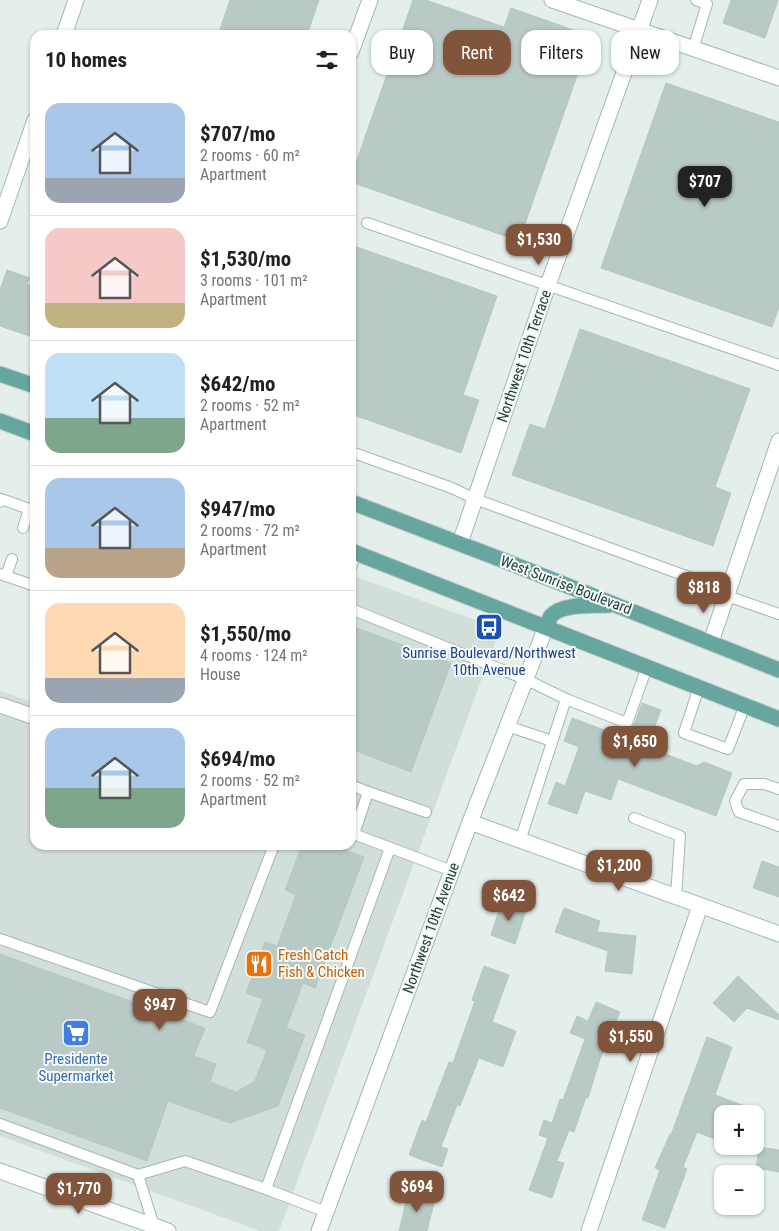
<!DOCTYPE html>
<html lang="en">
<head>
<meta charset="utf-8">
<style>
  :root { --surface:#fff; --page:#f2f2f2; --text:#202124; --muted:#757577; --line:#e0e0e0; --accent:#81553b }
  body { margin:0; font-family:"Roboto Condensed",sans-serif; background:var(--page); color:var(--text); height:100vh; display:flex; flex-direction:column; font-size:19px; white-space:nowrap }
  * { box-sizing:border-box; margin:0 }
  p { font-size:16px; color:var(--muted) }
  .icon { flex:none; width:28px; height:28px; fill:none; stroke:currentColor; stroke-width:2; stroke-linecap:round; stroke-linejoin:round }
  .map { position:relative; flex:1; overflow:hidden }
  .details { position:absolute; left:30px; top:30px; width:326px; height:820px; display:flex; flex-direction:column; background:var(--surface); border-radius:15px; box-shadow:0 1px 4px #0004 }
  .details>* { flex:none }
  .hud { position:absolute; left:371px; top:30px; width:332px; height:45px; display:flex; gap:10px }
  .controls { position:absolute; left:714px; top:1105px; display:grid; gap:10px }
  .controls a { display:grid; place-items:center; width:50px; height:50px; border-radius:10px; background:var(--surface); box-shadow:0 1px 4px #0004; font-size:25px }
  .price { position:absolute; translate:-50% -42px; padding:0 11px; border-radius:10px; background:var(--accent); color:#fff; font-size:16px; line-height:32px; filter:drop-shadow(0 1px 2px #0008) }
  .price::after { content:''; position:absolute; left:50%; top:30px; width:15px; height:11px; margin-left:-8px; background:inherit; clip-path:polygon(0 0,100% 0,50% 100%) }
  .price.selected { background:#222; color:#fff }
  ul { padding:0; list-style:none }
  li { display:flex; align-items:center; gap:15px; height:125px; padding:0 15px }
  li+li { border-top:1px solid var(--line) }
  li span { display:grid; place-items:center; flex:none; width:140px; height:100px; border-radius:15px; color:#555 }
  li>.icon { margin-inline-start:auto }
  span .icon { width:60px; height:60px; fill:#fffc; stroke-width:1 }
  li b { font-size:21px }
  h2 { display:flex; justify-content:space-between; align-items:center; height:60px; padding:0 15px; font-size:21px }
  .pill { padding:0 18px; border-radius:15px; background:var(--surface); box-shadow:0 1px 4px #0004; font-size:18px; line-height:45px }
  .pill.selected { background:var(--accent); color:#fff }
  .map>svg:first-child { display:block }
  .built { fill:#d2deda }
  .building { fill:#b9c9c5; stroke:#b6c8c3 }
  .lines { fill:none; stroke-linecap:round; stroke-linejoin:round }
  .service-casing { stroke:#a6b7b3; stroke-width:12 }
  .minor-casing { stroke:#a6b7b3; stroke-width:17 }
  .secondary-casing { stroke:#a2bbb5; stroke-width:17 }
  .primary-casing { stroke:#c1cac9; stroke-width:17 }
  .service { stroke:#fff; stroke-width:10 }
  .minor { stroke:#fff; stroke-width:15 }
  .secondary { stroke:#fff; stroke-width:15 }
  .primary { stroke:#67a69e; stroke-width:15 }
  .labels { text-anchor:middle; stroke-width:4; stroke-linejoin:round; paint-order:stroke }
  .street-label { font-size:15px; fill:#22413d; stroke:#f5faf8 }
  .transit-label { font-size:15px; fill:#164399; stroke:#f5faf8 }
  .food-label { font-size:15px; fill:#c56008; stroke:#f5faf8; text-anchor:start }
  .shop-label { font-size:15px; fill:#366cbe; stroke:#f5faf8 }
</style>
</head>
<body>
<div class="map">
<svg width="779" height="1231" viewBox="0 0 779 1231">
  <rect width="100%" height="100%" fill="#e4eeeb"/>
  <path class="built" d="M351 575 500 629 279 1231H260L0 1136V691L35 703V845H351Z"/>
  <g class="building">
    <path d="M230 0H319L307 35H218Z"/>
    <path d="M413 0H426L504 27 511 8 599 39 587 73 579 70 519 241 351 182V177Z"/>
    <path d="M731 0H778L765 38 723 23Z"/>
    <path d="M666 83 779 122V307L772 327 601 268Z"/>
    <path d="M351 245 497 296 463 395 479 400 461 453 351 414Z"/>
    <path d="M7 270 30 278 27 284 35 287V338L0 326V290Z"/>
    <path d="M580 329 750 389 715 487 731 493 713 546 512 475 530 424 545 429Z"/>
    <path d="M354 627 451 663 411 772 351 749V636Z"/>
    <path d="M642 703 661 710 647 747 697 766 704 762 732 773 716 816 618 779 611 800 585 791 577 814 548 804 556 782 565 786 579 747 564 741 572 718 629 739Z"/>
    <path d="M302 845H332L364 857 315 988 303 983 286 1028 305 1035 278 1106 230 1123 168 1101 147 1161 0 1108V954L205 1028 194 1056 216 1064 210 1082 236 1092 255 1081 267 1050 247 1042 263 999 246 993 265 942 277 946 296 895 285 890Z"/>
    <path d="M762 861 779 867V897L753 888Z"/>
    <path d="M503 899 527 908 515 944 491 935Z"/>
    <path d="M564 908 600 921 597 932 636 936 632 974 605 971 608 951 555 932Z"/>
    <path d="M484 966 509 975 492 1022 516 1031 503 1067 479 1058 460 1106 457 1105 441 1147 448 1149 442 1167 409 1155 422 1120 426 1122 449 1062 453 1063 475 1001 472 1000Z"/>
    <path d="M738 976 779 1015V1020L747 1008 734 1022 713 1003Z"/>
    <path d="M596 1002 620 1012 600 1059 588 1098 586 1097 574 1132 569 1130 557 1161 564 1163 552 1198 529 1190 548 1138 539 1135 544 1120 552 1123 560 1099 563 1100 585 1039 570 1033 577 1016 588 1021Z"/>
    <path d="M707 1037 732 1047 715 1095 761 1112 760 1114H722V1142L697 1132 683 1167 687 1169 665 1228 642 1220 660 1170 655 1168 670 1134 671 1135Z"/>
    <path d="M759 1147 779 1150V1172L756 1168Z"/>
    <path d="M408 1193 435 1199 427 1231H399Z"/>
  </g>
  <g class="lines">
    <g class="service-casing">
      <g id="service">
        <path d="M693 49 707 4 696 0"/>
        <path d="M367 223 779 365"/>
        <path d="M351 452 452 488 475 499 697 580 727 596 779 614"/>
        <path d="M0 502 1 499 35 511"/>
        <path d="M23 528 29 509"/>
        <path d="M351 568 356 553"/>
        <path d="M0 574 35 586"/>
        <path d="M6 576 12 559"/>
        <path d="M351 609 525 679 566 699 627 723 647 667"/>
        <path d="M699 687 684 733 728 749 745 705"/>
        <path d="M507 726 552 741"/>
        <path d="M351 785 368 792 354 834"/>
        <path d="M779 789 764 784H744L735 801 739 812 779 826"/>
        <path d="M368 792 426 812"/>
        <path d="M634 818 680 836 676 897"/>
        <path d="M351 833 452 871"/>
        <path d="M520 841 566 699"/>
        <path d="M0 939 210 1012 274 845"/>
        <path d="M0 1124 138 1175 154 1226"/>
        <path d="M138 1175 185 1161 266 1189"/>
        <path d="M326 1212 266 1189 390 848"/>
      </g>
    </g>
    <g class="minor-casing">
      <g id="minor">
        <path d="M552 0 779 78"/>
        <path d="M351 52 370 0"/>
        <path d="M460 543 548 285 650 0"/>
        <path d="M711 642 779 441"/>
        <path d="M0 705 35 717"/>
        <path d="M470 822 779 934"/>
        <path d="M0 1171 168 1231"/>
        <path d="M319 1231 470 822 546 627"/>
        <path d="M589 1231 700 906"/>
      </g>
    </g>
    <g class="secondary-casing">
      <g id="secondary">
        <path d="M64 35 76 0"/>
        <path d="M0 221 35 120"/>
      </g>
    </g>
    <g class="primary-casing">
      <g id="primary">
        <path d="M0 374 35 386"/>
        <path d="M0 421 35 434"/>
        <path d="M351 502 505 561 779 670"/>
        <path d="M351 551 779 719"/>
        <path d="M546 627C548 623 549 619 551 616 562 603 594 606 609 605"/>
      </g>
    </g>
    <use href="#service" class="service"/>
    <use href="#minor" class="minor"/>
    <use href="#secondary" class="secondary"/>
    <use href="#primary" class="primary"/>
  </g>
  <defs>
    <g id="bus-square" transform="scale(1.4375)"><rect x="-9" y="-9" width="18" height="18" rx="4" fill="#1a4fb4" stroke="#f5faf8"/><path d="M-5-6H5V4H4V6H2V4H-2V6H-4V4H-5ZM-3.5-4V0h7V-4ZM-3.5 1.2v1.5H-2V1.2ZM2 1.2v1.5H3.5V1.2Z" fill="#fff"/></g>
    <g id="restaurant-square" transform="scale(1.4375)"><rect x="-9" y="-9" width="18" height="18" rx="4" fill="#e8710a" stroke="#f5faf8"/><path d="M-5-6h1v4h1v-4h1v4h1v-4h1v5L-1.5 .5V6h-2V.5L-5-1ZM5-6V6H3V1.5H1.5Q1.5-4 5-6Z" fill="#fff"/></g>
    <g id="supermarket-square" transform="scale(1.4375)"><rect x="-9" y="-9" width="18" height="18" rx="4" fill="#3f7fe0" stroke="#f5faf8"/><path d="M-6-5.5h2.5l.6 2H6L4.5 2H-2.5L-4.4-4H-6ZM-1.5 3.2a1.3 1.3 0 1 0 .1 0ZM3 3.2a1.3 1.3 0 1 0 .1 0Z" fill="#fff"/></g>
  </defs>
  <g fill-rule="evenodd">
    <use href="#bus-square" x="489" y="627"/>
    <use href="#restaurant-square" x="259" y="964"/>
    <use href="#supermarket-square" x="76" y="1033"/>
  </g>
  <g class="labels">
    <g class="street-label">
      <text transform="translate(524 356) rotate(-71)" y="5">Northwest 10th Terrace</text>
      <text transform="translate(566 585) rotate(21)" y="5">West Sunrise Boulevard</text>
      <text transform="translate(431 928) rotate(-70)" y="5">Northwest 10th Avenue</text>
    </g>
    <g class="transit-label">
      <text x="489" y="658">Sunrise Boulevard/Northwest<tspan x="489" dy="17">10th Avenue</tspan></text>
    </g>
    <g class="food-label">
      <text x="278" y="960">Fresh Catch<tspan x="278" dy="17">Fish &amp; Chicken</tspan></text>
    </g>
    <g class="shop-label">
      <text x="76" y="1064">Presidente<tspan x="76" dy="17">Supermarket</tspan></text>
    </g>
  </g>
</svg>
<div class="controls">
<a>+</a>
<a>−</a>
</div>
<b class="price selected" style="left:705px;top:208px">$707</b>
<b class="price" style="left:539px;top:266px">$1,530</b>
<b class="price" style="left:704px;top:614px">$818</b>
<b class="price" style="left:635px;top:768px">$1,650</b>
<b class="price" style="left:619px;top:892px">$1,200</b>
<b class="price" style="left:509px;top:922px">$642</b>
<b class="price" style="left:160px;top:1031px">$947</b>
<b class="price" style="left:631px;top:1063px">$1,550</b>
<b class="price" style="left:417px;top:1213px">$694</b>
<b class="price" style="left:79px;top:1215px">$1,770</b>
<div class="hud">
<a class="pill">Buy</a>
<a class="pill selected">Rent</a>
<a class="pill">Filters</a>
<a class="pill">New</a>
</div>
<section class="details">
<h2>10 homes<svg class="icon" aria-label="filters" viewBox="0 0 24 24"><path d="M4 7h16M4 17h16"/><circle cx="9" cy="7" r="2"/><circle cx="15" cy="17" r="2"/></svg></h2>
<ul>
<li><span style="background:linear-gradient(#a9c7e8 75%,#9aa5b1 0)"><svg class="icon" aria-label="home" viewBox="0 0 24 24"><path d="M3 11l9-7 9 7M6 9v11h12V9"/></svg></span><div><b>$707/mo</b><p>2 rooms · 60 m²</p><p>Apartment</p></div></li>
<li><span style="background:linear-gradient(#f6c9c9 75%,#c2b280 0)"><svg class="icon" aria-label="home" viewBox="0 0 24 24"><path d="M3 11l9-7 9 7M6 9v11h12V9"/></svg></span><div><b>$1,530/mo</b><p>3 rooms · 101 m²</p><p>Apartment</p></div></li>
<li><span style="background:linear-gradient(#bfe0f5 65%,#7fa58c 0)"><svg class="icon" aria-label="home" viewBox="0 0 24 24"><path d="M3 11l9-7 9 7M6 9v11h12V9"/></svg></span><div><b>$642/mo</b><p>2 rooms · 52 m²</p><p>Apartment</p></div></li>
<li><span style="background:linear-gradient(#a9c7e8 70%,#b9a48a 0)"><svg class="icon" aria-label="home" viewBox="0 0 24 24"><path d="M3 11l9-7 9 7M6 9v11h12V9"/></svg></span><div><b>$947/mo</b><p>2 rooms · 72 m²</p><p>Apartment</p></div></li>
<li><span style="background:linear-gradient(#ffd9b3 75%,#9aa5b1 0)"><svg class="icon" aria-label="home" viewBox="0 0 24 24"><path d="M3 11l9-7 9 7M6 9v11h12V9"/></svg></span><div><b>$1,550/mo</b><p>4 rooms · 124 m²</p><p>House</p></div></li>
<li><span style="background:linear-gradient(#a9c7e8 60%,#7fa58c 0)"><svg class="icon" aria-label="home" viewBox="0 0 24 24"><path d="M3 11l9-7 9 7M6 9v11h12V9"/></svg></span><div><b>$694/mo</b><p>2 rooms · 52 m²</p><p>Apartment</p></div></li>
</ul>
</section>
</div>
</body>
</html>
